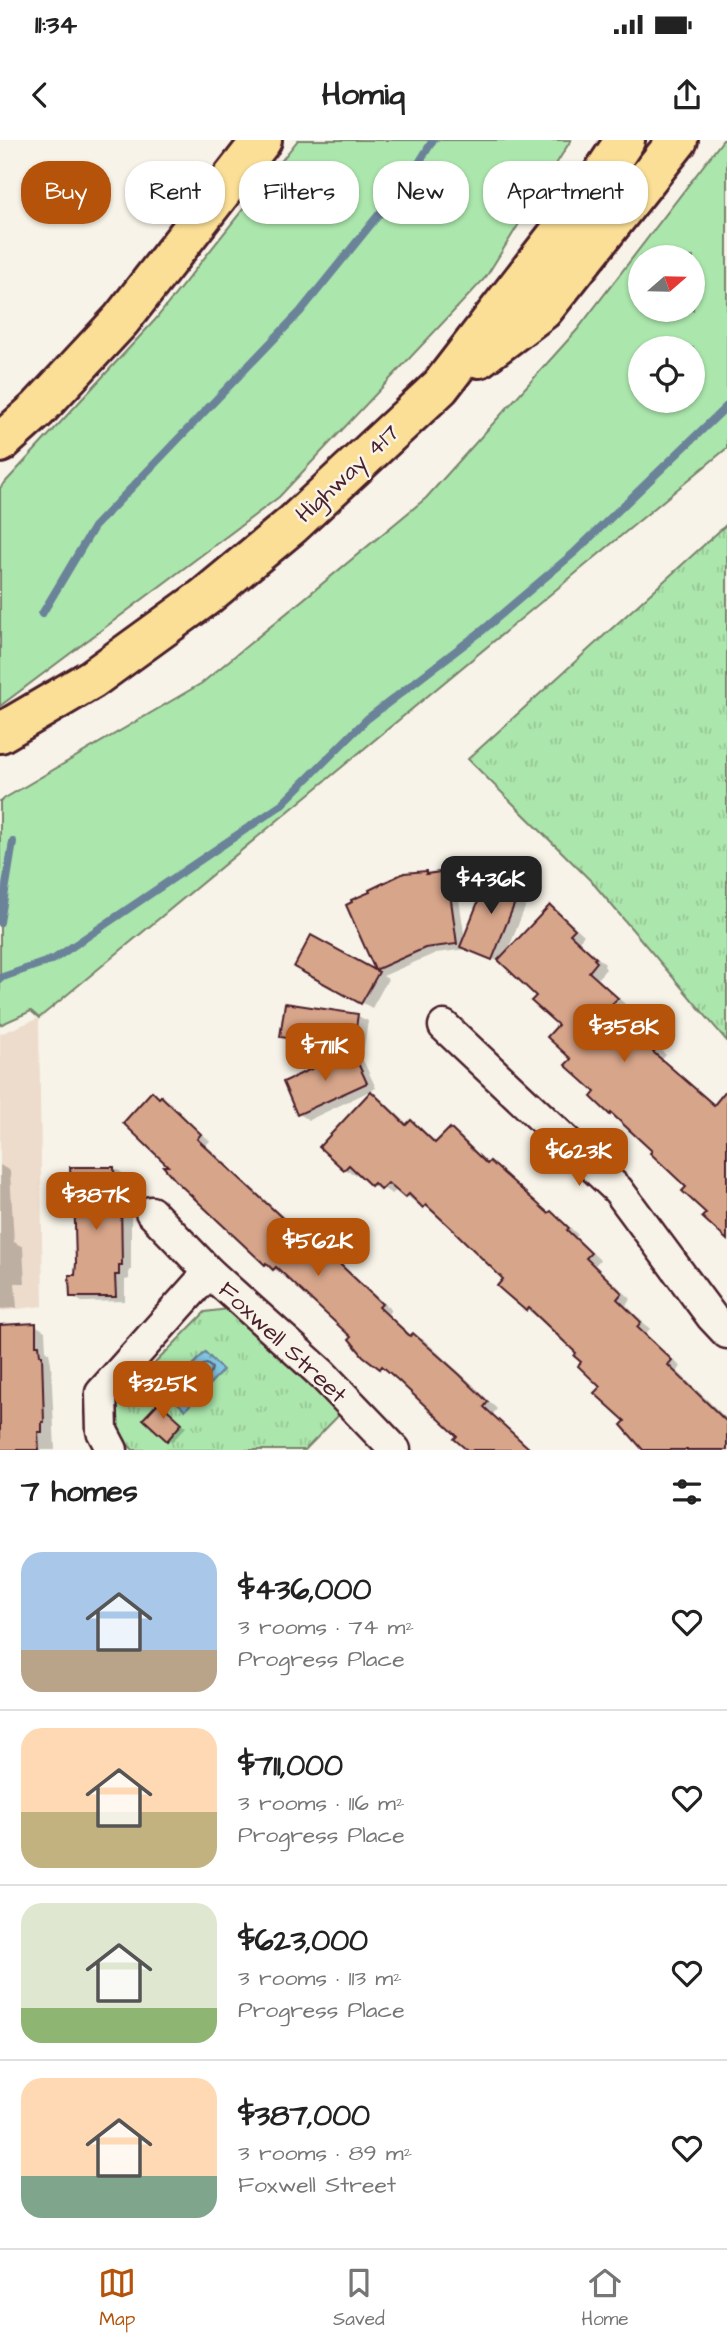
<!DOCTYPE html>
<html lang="en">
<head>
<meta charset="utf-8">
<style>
  :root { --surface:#fff; --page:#f2f2f2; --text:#222; --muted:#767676; --line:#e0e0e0; --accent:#b45309 }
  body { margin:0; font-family:"Architects Daughter",sans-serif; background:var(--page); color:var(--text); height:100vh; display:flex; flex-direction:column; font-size:26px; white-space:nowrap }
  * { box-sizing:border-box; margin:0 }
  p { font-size:23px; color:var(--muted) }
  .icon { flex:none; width:38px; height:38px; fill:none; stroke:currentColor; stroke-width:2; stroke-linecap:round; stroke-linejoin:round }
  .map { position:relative; height:1310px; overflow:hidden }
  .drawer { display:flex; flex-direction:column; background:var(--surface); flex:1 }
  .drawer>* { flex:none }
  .guide { position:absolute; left:21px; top:21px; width:686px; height:63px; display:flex; gap:14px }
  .needle { width:46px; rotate:70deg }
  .buttons { position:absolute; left:628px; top:105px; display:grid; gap:14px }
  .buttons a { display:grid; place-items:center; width:77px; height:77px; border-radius:50%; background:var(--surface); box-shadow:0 2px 5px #0004; font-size:35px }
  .price { position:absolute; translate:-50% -60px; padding:0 16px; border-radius:14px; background:var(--accent); color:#fff; font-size:23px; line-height:46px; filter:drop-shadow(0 2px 4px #0008) }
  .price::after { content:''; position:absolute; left:50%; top:42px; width:21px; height:16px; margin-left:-10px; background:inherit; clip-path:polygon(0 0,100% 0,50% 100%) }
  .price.on { background:#222; color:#fff }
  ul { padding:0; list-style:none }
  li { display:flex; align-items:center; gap:21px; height:175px; padding:0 21px }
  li+li { border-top:2px solid var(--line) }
  li span { display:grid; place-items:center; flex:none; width:196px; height:140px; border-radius:21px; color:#555 }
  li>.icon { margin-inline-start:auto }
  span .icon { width:84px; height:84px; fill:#fffc; stroke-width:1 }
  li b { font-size:30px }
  h2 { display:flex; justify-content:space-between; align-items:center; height:84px; padding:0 21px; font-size:30px }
  .pill { padding:0 24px; border-radius:28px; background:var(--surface); box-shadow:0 2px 5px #0004; font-size:24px; line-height:63px }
  .pill.on { background:var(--accent); color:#fff }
  .status { display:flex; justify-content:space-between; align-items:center; height:49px; padding:0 35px; background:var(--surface); direction:ltr }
  .status svg { height:19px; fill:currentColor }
  header { display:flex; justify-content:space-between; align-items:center; height:91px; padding:0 21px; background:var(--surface); font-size:32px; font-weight:800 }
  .tab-bar { display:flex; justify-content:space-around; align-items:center; height:98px; border-top:2px solid var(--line); background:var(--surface); font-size:19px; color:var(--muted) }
  .tab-bar a { display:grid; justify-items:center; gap:4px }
  .tab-bar .on { color:var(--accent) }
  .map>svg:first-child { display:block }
  .built { fill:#eddccc }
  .grass { fill:#abe6ac; stroke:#7a826c; stroke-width:2; fill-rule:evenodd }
  .park { fill:url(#park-tufts); stroke:#7a826c; stroke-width:2 }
  .water { fill:url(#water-ripples); stroke:#6b8399; stroke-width:2 }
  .shadow { fill:#0003 }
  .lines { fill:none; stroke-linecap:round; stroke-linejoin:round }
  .shore { stroke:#606274; stroke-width:2 }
  .stream { stroke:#6b8399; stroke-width:8 }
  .building { fill:#d7a58a; stroke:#4a1f2b; stroke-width:2 }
  .minor-casing { stroke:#4a1f2b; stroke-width:35 }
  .highway-casing { stroke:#4a1f2b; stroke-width:44 }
  .minor { stroke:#f7f3e8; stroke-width:30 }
  .highway { stroke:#fbdf96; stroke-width:38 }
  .labels { text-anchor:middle; stroke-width:5; stroke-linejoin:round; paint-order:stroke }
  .street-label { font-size:24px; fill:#4a1f2b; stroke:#f7f3e8 }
</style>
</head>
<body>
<div class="status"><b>11:34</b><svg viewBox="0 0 49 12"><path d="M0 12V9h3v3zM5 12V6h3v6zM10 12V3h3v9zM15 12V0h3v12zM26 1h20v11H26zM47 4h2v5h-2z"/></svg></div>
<header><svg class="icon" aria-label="back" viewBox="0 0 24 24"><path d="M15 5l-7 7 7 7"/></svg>Homiq<svg class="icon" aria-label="share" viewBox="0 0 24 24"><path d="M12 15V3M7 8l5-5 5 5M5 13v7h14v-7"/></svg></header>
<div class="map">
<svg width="727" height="1310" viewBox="0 0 727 1310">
  <defs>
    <pattern id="park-tufts" width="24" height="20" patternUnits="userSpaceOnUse" patternTransform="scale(1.75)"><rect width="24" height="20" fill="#abe6ac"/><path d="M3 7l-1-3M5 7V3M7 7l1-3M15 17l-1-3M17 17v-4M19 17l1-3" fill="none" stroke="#95c594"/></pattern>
    <pattern id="water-ripples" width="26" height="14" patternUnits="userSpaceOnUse" patternTransform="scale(1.75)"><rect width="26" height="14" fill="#81c6e2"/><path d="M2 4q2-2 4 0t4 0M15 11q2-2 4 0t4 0" fill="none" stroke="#6ca0b7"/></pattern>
  </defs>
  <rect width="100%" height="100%" fill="#f7f3e8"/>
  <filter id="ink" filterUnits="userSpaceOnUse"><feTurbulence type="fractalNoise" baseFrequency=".0143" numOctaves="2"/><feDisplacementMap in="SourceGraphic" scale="14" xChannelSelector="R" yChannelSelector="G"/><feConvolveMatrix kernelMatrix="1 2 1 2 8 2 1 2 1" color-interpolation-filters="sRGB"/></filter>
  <g filter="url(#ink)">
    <path class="built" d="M39 878 43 1166 0 1171V894Z"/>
    <g class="grass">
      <path d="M298 0H571L486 137 279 357 0 566V348L155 180Z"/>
      <path d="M723 0H727V308L39 878 31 871 0 885V661L202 543 426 358 577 190ZM640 117H693V170H640ZM640 208H693V261H640Z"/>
    </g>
    <g class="park">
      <path d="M727 384V901L592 742 468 619Z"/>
      <path d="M228 1169 340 1274 305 1310H133L115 1291 116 1263 205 1172Z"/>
    </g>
    <path class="water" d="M205 1212 223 1230 185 1270 167 1253Z"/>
    <g class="shadow">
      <path d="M425 732 429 735 446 732 456 738 465 800 521 747 531 752 507 813 550 767 560 773 584 795 579 801 605 824 604 826 606 829 598 838 626 865 621 871 666 915 662 919 727 976V1097L688 1047 654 1011 620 978 611 973 573 919 560 885 539 856 503 823 467 809 436 813 383 836 388 839 372 868 296 826 312 798 378 834 348 766Z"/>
      <path d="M358 876 368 881 363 913 292 902 282 896Z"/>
      <path d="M352 912 362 918 376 948 309 980 299 974Z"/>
      <path d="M371 953 381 959 409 985 411 982 421 988 438 1004 450 990 460 996 489 1024 500 1029 550 1074 561 1079 578 1095 576 1097 600 1120 595 1125 631 1159 626 1165 650 1189 645 1194 681 1227 677 1231 727 1279V1310H649L624 1285 628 1281 579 1213 500 1146 506 1139 490 1123 434 1072 418 1061 416 1063 398 1049 392 1054 384 1049 382 1051 372 1045 358 1032 355 1035 345 1029 321 1007Z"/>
      <path d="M153 954 171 964 210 1001 206 1005 306 1098 308 1096 318 1102 391 1170 388 1174 412 1196 414 1195 424 1200 470 1242 497 1269 493 1274 531 1310H466L462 1307 464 1305 459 1296 391 1233 381 1227 353 1197 284 1135 266 1124 167 1028 173 1027Z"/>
      <path d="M0 1025 10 1031 14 1102 23 1107 25 1143H15L17 1168 0 1169Z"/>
      <path d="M114 1028 124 1034V1053L129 1055V1065L131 1066V1130H129V1139L125 1140V1161L82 1162 71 1156Z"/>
      <path d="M35 1185 45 1191 46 1211 49 1213 51 1223 55 1310H0V1186Z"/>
      <path d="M164 1267 186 1287 172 1302 168 1299Z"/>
    </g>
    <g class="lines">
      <path class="shore" d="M207 1224 212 1228 211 1232 187 1258H183L179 1254V1250L203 1225Z"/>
      <g class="stream">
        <path d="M42 474 94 387 300 172 414 31 433 0"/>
        <path d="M0 782 13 702"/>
        <path d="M0 838 54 819 280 666 367 579 483 490 575 412 727 266"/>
      </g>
    </g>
    <g class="building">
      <path d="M426 731V734L447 731 457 804 425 808 375 830 379 832 361 864 294 827 311 795 375 830 346 765 352 762 351 760 370 752 369 750 404 733Z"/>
      <path d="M490 732 522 745 492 820 460 807Z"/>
      <path d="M550 765 575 789 570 794 596 818 594 819 597 822 589 832 618 858 612 864 657 908 653 912 714 965 727 949V1100L702 1077 706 1073 682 1051 686 1047 650 1013 652 1011 611 973 610 975 591 957 595 952 565 925 571 919 547 897 558 885 531 861 536 856 498 820Z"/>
      <path d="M285 863 358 874 353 908 280 897Z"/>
      <path d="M352 910 367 943 297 975 283 942Z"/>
      <path d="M152 951 159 958 161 956 201 994 197 999 263 1060 304 1098 308 1094 382 1164 379 1167 410 1196 413 1193 459 1234 488 1262 484 1267 531 1310H467L454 1299 457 1296 399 1241 382 1226 380 1229 363 1216 349 1199 351 1197 292 1142 276 1127 273 1130 266 1123 265 1125 232 1094 175 1040 163 1026H168L123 983Z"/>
      <path d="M371 951 406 985 411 980 435 1003 450 988 487 1024 490 1021 548 1073 551 1071 569 1088 567 1090 591 1113 586 1118 622 1153 617 1159 641 1182 637 1187 672 1220 668 1225 727 1282V1310H643L621 1285 625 1281 594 1253 600 1247 578 1226 581 1222 574 1216 576 1213 529 1168 526 1171 497 1146 503 1139 451 1088 426 1065 423 1068 409 1054 405 1058 388 1043 381 1050 374 1043 371 1046 349 1025 344 1030 319 1007Z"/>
      <path d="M70 1027H114L115 1048H119V1059H121L122 1125H119V1135H115L116 1157H70L69 1135H75L76 1123 74 1049H71Z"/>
      <path d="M36 1183V1205H39L40 1215H42L44 1282H42V1292H38L39 1310H0V1185Z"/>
      <path d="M159 1262 182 1283 167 1301 143 1279Z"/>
    </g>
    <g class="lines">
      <g class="minor-casing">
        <g id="minor">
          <path d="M444 886 618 1050 712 1177 727 1193"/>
          <path d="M151 1072 209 1132 321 1233 395 1310"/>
          <path d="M112 1310 102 1291 101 1253 209 1132"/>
        </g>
      </g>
      <g class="highway-casing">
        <g id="highway">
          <path d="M479 218 543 170 678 0"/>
          <path d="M0 303 38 269 121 180 262 0"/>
          <path d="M0 593 92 539 205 457 292 385 440 247 589 54 625 0"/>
        </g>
      </g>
      <use href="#minor" class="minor"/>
      <use href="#highway" class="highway"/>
    </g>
  </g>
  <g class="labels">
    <g class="street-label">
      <text transform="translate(347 333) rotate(-43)" y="8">Highway 417</text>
      <text transform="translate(283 1202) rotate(43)" y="8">Foxwell Street</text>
    </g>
  </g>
</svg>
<div class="buttons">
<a><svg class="needle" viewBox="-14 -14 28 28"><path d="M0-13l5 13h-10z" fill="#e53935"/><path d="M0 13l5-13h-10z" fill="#767676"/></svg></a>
<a><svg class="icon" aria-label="locate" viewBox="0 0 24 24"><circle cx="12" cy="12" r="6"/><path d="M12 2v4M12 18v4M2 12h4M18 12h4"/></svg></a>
</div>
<b class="price on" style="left:491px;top:776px">$436K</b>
<b class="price" style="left:624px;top:924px">$358K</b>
<b class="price" style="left:325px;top:943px">$711K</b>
<b class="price" style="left:579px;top:1048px">$623K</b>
<b class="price" style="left:96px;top:1092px">$387K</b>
<b class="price" style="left:318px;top:1138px">$562K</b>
<b class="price" style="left:163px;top:1281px">$325K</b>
<div class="guide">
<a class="pill on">Buy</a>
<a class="pill">Rent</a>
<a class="pill">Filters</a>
<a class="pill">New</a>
<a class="pill">Apartment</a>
</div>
</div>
<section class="drawer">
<h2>7 homes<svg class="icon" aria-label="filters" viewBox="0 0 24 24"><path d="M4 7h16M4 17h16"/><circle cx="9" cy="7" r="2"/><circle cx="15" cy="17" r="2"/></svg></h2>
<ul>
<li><span style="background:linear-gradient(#a9c7e8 70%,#b9a48a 0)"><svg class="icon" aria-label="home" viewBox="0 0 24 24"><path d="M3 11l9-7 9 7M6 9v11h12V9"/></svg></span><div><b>$436,000</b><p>3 rooms · 74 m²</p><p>Progress Place</p></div><svg class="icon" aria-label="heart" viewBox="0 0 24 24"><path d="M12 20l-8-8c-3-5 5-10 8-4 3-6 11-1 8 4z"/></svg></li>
<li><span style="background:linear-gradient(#ffd9b3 60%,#c2b280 0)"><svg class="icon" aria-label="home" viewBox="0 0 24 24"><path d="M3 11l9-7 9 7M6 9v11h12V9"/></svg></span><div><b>$711,000</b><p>3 rooms · 116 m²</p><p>Progress Place</p></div><svg class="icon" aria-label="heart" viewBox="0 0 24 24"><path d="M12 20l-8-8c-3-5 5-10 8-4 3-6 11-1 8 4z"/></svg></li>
<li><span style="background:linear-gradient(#dfe7d0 75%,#8fb573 0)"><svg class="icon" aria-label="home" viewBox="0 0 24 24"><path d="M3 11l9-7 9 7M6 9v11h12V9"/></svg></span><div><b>$623,000</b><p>3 rooms · 113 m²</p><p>Progress Place</p></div><svg class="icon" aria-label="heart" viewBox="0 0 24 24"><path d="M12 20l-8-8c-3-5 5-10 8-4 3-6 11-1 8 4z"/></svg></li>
<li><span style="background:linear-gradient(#ffd9b3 70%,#7fa58c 0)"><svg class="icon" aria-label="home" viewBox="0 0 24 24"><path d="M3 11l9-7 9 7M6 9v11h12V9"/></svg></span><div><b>$387,000</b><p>3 rooms · 89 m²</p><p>Foxwell Street</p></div><svg class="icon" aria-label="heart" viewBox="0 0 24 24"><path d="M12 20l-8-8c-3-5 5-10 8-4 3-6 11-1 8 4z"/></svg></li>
</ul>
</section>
<nav class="tab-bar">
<a class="on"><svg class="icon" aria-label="map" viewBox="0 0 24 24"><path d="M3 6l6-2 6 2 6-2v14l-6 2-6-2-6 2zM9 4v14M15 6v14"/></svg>Map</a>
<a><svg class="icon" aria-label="saved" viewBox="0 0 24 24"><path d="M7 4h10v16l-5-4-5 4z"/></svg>Saved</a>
<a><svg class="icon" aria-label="home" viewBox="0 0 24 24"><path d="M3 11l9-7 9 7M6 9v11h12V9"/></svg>Home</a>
</nav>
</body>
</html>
